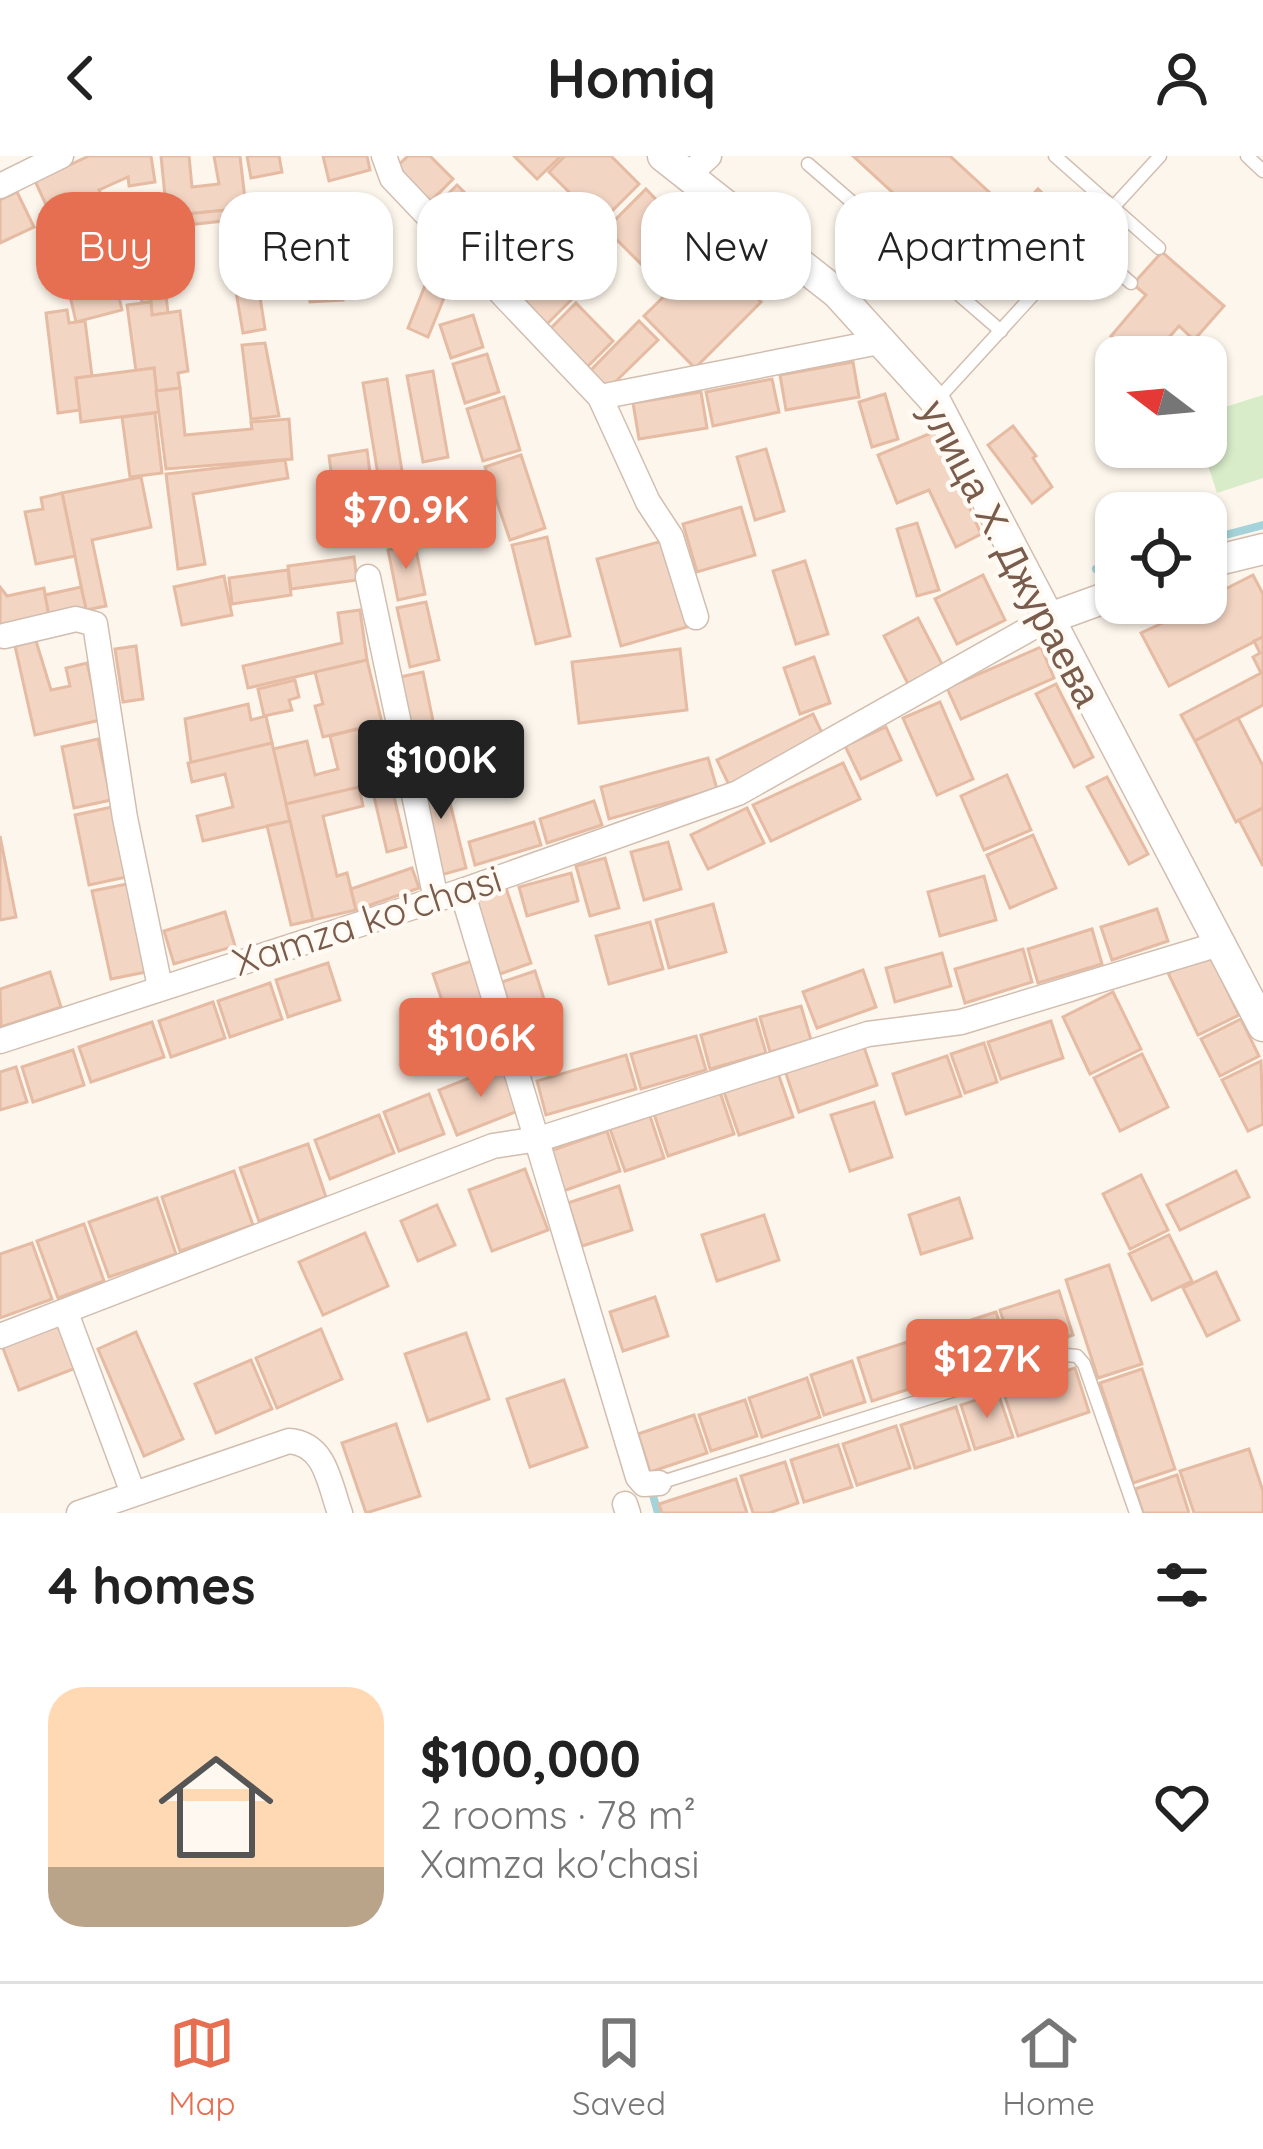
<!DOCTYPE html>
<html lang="en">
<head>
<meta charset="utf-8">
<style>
  :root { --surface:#fff; --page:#f2f2f2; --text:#222; --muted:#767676; --line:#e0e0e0; --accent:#e76f51 }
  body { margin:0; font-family:Quicksand,sans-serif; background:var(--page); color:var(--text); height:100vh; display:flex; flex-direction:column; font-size:45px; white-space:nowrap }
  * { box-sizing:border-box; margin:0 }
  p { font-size:39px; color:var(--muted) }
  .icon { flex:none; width:66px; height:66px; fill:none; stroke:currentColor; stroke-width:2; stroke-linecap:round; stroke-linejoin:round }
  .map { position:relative; height:1357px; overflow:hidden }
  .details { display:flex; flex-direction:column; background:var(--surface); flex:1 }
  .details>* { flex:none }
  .hud { position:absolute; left:36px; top:36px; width:1191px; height:108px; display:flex; gap:24px }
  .needle { width:78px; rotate:286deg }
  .fabs { position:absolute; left:1095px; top:180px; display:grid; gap:24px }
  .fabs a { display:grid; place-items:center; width:132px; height:132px; border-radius:24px; background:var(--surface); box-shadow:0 3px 9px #0004; font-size:60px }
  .price { position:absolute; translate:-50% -102px; padding:0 27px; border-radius:12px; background:var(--accent); color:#fff; font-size:39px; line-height:78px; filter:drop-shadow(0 3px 6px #0008) }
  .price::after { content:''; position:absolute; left:50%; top:72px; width:36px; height:27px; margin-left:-18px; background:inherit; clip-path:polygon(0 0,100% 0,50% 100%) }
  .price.on { background:#222; color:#fff }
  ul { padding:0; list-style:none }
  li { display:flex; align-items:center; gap:36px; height:300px; padding:0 48px }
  li span { display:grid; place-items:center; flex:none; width:336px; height:240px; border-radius:36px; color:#555 }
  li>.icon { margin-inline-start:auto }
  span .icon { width:144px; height:144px; fill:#fffc; stroke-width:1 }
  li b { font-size:51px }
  h2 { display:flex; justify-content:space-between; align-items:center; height:144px; padding:0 48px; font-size:51px }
  .tag { padding:0 42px; border-radius:36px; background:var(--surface); box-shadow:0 3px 9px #0004; font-size:42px; line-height:108px }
  .tag.on { background:var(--accent); color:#fff }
  header { display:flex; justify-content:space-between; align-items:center; height:156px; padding:0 48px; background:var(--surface); font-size:54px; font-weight:700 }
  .tab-bar { display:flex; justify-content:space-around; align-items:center; height:168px; border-top:3px solid var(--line); background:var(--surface); font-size:33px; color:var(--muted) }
  .tab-bar a { display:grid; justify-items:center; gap:6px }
  .tab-bar .on { color:var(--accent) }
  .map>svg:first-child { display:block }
  .green { fill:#d8ecc9 }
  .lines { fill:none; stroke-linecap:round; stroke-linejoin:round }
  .stream { stroke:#a5d3da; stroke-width:8 }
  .building { fill:#f3d5c3; stroke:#e6bba3; stroke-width:3 }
  .service-casing { stroke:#d1beb0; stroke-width:15 }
  .minor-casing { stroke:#d1beb0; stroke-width:27 }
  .tertiary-casing { stroke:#d1beb0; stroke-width:33 }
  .service { stroke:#fff; stroke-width:12 }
  .minor { stroke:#fff; stroke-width:24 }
  .tertiary { stroke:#fff; stroke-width:30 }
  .labels { text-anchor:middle; stroke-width:9; stroke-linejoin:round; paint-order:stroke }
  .street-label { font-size:39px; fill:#7a5c4d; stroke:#fffaf3 }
</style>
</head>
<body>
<header><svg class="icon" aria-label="back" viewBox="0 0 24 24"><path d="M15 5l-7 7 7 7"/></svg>Homiq<svg class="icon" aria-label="person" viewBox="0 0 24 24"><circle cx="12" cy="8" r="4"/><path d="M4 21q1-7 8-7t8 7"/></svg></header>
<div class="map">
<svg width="1263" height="1357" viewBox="0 0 1263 1357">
  <rect width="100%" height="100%" fill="#fdf6ec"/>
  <path class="green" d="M1263 239V322L1217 337 1202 291H1206V257Z"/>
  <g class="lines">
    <g class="stream">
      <path d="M1206 384 1263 369"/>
      <path d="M1096 413 1116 408"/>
      <path d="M650 1329 658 1357"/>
    </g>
  </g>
  <g class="building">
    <path d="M89 0H151L155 26 129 30 128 21 99 34 108 53 58 75 35 25Z"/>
    <path d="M161 0H189L192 31 219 28 214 0H240L246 52 167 60Z"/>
    <path d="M247 0H279L282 16 251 22Z"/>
    <path d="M323 0H367L370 14 329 25Z"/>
    <path d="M408 0H430L453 23 426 50 392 15Z"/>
    <path d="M514 0H561L537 23Z"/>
    <path d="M565 0H611L639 28 600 67 549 16Z"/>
    <path d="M853 0H950L1014 59 1038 33 1077 70 1010 142 940 77 933 85 911 65 917 59Z"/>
    <path d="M457 29 495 67 469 93 431 55Z"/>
    <path d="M646 33 698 87 659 126 606 73Z"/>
    <path d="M17 36 34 71 0 87V44Z"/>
    <path d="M246 52 265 173 243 177 224 65 168 71 167 60Z"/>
    <path d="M338 56 343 144 310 146 305 58Z"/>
    <path d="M500 72 528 100 501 127 473 98Z"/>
    <path d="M710 95 761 146 695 212 644 160Z"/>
    <path d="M1162 96 1224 150 1194 184 1179 170 1152 201H1134L1111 180 1146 139 1133 128Z"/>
    <path d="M436 102 457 110 428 181 408 172Z"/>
    <path d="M533 105 571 144 545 170 507 132Z"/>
    <path d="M163 111 168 157 152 159 151 146 142 147 138 114Z"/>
    <path d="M114 120 122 154 76 166 68 131Z"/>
    <path d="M151 146 152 159 180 155 188 215 178 217 180 232 156 235 154 212 136 215 127 149Z"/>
    <path d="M576 147 613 185 586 212 549 174Z"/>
    <path d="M67 154 69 167 85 165 92 220 76 222 80 254 58 257 46 157Z"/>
    <path d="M473 159 483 191 451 202 440 169Z"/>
    <path d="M639 165 658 184 608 233 590 215Z"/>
    <path d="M265 187 279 260 251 263 242 189Z"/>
    <path d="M487 198 499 236 465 247 453 208Z"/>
    <path d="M853 206 859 241 786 254 780 219Z"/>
    <path d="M154 212 159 256 81 266 76 222Z"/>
    <path d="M433 215 448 301 423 306 407 220Z"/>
    <path d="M387 223 402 315 378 319 363 227Z"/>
    <path d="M772 223 779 256 713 270 706 236Z"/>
    <path d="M180 232 185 279 252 273 251 266 289 263 292 303 166 313 156 235Z"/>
    <path d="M701 236 707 272 639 283 633 247Z"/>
    <path d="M885 238 898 283 872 291 859 246Z"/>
    <path d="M504 241 520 294 483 305 467 253Z"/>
    <path d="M155 257 162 317 130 321 122 261Z"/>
    <path d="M1013 270 1036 300 1033 302 1052 331 1032 347 988 289Z"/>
    <path d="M936 275 981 378 956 391 929 334 897 347 878 299Z"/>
    <path d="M766 293 784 355 755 364 737 301Z"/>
    <path d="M367 294 373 340 335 346 329 300Z"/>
    <path d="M521 299 545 372 510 384 485 311Z"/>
    <path d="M285 304 288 322 193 338 205 408 178 413 166 318Z"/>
    <path d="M141 321 151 371 92 384 106 450 86 454 62 337Z"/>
    <path d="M405 323 413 373 386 377 378 328Z"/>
    <path d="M62 337 75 400 36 408 25 356 43 353 41 342Z"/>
    <path d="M741 351 755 399 697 416 683 368Z"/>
    <path d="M917 367 939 434 917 440 897 373Z"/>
    <path d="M547 381 570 480 536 488 512 389Z"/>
    <path d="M662 385 687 471 621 490 597 403Z"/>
    <path d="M415 389 425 438 398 444 388 394Z"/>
    <path d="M354 401 357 424 291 433 288 410Z"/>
    <path d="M805 405 828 478 796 488 773 415Z"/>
    <path d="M288 414 291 439 232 448 229 422Z"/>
    <path d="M983 419 1005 464 957 488 935 443Z"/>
    <path d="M1253 419 1263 438V481L1169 530 1141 477 1206 447V443Z"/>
    <path d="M224 420 232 459 182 469 174 431Z"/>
    <path d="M0 431 7 440 44 432 50 465 0 475Z"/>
    <path d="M81 431 87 457 50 465 45 439Z"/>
    <path d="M426 446 439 504 410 511 397 452Z"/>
    <path d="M360 454 367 504 248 532 243 510 342 487 338 457Z"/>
    <path d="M918 462 944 512 909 530 884 480Z"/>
    <path d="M1263 481V549L1195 585 1181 559 1261 517 1253 501 1260 497 1254 485Z"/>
    <path d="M36 485 51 534 70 530 66 512 87 507 100 564 35 579 15 490Z"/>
    <path d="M136 490 143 543 123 546 115 493Z"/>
    <path d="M1041 491 1054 522 961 563 947 532Z"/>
    <path d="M680 493 687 554 579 567 572 506Z"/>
    <path d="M814 501 830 547 800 558 784 512Z"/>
    <path d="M367 504 382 567 323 581 315 550 323 548 315 516Z"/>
    <path d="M423 516 442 609 415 615 396 522Z"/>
    <path d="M295 524 299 541 289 544 292 554 264 560 258 533Z"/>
    <path d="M1056 528 1093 601 1074 611 1036 538Z"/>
    <path d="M940 546 973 623 937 639 903 562Z"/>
    <path d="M248 548 251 564 266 560 272 587 191 607 185 563Z"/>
    <path d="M813 558 825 583 729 629 717 604Z"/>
    <path d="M1238 562 1263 610V652L1236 666 1195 585Z"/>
    <path d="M382 567 395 623 286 648 273 593 307 585 315 619 338 613 330 580Z"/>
    <path d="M886 571 901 604 861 623 845 590Z"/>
    <path d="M98 583 111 644 74 652 62 591Z"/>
    <path d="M272 587 290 665 203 685 197 660 233 651 225 618 192 626 188 607Z"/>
    <path d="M708 602 717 633 609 663 601 631Z"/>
    <path d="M843 607 860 643 771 685 753 649Z"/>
    <path d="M442 614 466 712 441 719 416 621Z"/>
    <path d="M1007 619 1031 674 984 694 961 640Z"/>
    <path d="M1107 621 1148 698 1129 708 1087 631Z"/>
    <path d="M390 624 406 691 387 696 371 628Z"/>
    <path d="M359 631 363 650 323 660 337 720 347 717 356 754 313 764 286 648Z"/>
    <path d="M594 645 602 669 547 687 540 663Z"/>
    <path d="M112 651 126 721 89 729 75 659Z"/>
    <path d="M747 652 764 687 708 713 691 679Z"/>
    <path d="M1263 652V710L1239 664Z"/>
    <path d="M290 665 313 764 291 769 267 670Z"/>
    <path d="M534 666 541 689 475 709 469 686Z"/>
    <path d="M1033 679 1056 732 1010 752 987 699Z"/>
    <path d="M0 680 16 761 0 764Z"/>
    <path d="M668 686 681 733 644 744 631 696Z"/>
    <path d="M605 702 619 752 590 760 576 710Z"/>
    <path d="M412 712 419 732 356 754 351 733Z"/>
    <path d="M571 717 578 745 527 760 519 731Z"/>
    <path d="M984 720 996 764 940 780 928 736Z"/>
    <path d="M127 728 146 816 111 823 92 735Z"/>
    <path d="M506 732 531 807 500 818 475 742Z"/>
    <path d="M713 748 726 796 669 812 656 764Z"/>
    <path d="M1157 753 1168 785 1112 804 1101 771Z"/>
    <path d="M225 756 235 790 174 808 164 775Z"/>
    <path d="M650 766 663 813 609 828 596 780Z"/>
    <path d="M1092 773 1102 808 1038 827 1028 793Z"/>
    <path d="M1023 793 1032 826 965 847 955 813Z"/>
    <path d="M942 797 951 830 895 846 886 812Z"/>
    <path d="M1209 797 1239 859 1198 879 1168 817Z"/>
    <path d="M472 805 493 870 455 883 433 818Z"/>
    <path d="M328 807 340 844 288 861 276 824Z"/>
    <path d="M863 814 876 851 817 872 803 836Z"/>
    <path d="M535 815 550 862 517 873 502 826Z"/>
    <path d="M50 816 61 851 1 871 0 833Z"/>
    <path d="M270 827 282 863 230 881 218 845Z"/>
    <path d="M1113 836 1141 893 1090 918 1063 861Z"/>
    <path d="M213 846 225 882 171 901 159 865Z"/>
    <path d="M801 850 811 884 770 896 760 861Z"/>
    <path d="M756 863 766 897 710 913 701 879Z"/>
    <path d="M1241 863 1259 900 1220 920 1201 883Z"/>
    <path d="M1051 865 1063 902 1001 923 988 886Z"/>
    <path d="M152 866 164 901 91 926 79 891Z"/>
    <path d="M696 880 706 914 641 933 631 898Z"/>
    <path d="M984 887 997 926 965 937 951 898Z"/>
    <path d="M863 888 877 929 799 956 785 915Z"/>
    <path d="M73 894 84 929 33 946 22 911Z"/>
    <path d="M1142 898 1168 951 1120 975 1094 922Z"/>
    <path d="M626 899 636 933 546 959 537 925Z"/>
    <path d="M947 900 961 940 906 958 893 918Z"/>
    <path d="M1261 905 1263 968 1248 975 1222 924Z"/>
    <path d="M505 908 523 953 457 979 439 934Z"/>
    <path d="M16 911 27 946 0 954V916Z"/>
    <path d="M778 917 793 961 739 979 724 936Z"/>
    <path d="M720 936 734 978 668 1000 654 958Z"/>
    <path d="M429 938 444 978 399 995 384 956Z"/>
    <path d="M874 946 892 1001 850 1015 831 959Z"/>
    <path d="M379 959 394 997 330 1023 315 984Z"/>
    <path d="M650 960 664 1002 625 1015 610 973Z"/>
    <path d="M607 975 620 1015 563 1035 550 995Z"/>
    <path d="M308 988 326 1041 259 1065 240 1012Z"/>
    <path d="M525 1013 548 1074 492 1095 469 1034Z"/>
    <path d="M234 1015 253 1069 180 1095 162 1041Z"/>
    <path d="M1236 1015 1249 1041 1180 1074 1167 1049Z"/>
    <path d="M1141 1019 1168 1074 1130 1093 1103 1038Z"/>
    <path d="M619 1030 632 1074 582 1090 568 1047Z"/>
    <path d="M157 1042 176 1098 109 1121 89 1066Z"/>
    <path d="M959 1042 972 1082 921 1098 909 1059Z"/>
    <path d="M437 1049 455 1089 418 1105 401 1065Z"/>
    <path d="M764 1059 779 1104 717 1125 702 1079Z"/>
    <path d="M84 1068 104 1125 58 1142 37 1085Z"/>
    <path d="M365 1077 388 1130 323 1159 299 1106Z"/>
    <path d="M1169 1079 1192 1125 1152 1144 1129 1098Z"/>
    <path d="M32 1087 52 1143 0 1162V1098Z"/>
    <path d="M1109 1109 1142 1208 1098 1222 1066 1124Z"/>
    <path d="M1216 1116 1239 1164 1207 1180 1183 1132Z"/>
    <path d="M1059 1135 1073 1179 1014 1199 1000 1154Z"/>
    <path d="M655 1141 668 1180 623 1195 610 1156Z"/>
    <path d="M996 1156 1010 1199 954 1217 940 1174Z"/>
    <path d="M58 1165 76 1212 19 1234 1 1187Z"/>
    <path d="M321 1173 342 1223 277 1252 256 1202Z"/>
    <path d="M136 1176 183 1283 144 1300 98 1193Z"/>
    <path d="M466 1177 489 1243 428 1265 405 1198Z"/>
    <path d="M935 1177 949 1220 872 1245 858 1202Z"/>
    <path d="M251 1204 272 1253 216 1277 195 1228Z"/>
    <path d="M852 1205 865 1246 824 1259 811 1219Z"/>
    <path d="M1075 1212 1089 1256 1018 1280 1003 1235Z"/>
    <path d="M1142 1213 1175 1313 1133 1327 1100 1227Z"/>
    <path d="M807 1222 820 1261 762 1281 749 1242Z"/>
    <path d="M564 1224 587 1291 530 1311 507 1243Z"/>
    <path d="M998 1237 1013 1281 975 1293 961 1249Z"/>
    <path d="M745 1244 757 1280 711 1295 699 1259Z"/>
    <path d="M956 1251 970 1294 915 1312 901 1269Z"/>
    <path d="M694 1259 707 1297 650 1316 638 1278Z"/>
    <path d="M396 1268 420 1340 366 1357 342 1287Z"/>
    <path d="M896 1270 910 1312 857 1329 843 1288Z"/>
    <path d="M838 1289 852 1331 804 1346 791 1304Z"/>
    <path d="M1249 1293 1263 1335V1357H1194L1180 1315Z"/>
    <path d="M785 1306 798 1347 769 1357H753L741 1320Z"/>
    <path d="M1177 1319 1189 1357H1143L1135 1333Z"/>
    <path d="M736 1323 747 1357H662L659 1348Z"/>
  </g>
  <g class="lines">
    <g class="service-casing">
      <g id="service">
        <path d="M1055 0 1159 92"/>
        <path d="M1247 0 1263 15"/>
        <path d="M808 8 1001 175"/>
        <path d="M1082 85 1131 127"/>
        <path d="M838 137 873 113 907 73 921 86 926 82"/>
        <path d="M936 245 1160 0"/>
        <path d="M659 1327 1066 1199 1077 1200 1084 1208 1136 1357"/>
      </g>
    </g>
    <g class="minor-casing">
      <g id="minor">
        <path d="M384 0 392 22 600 241 648 346 671 381 696 461"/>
        <path d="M688 19 709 0"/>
        <path d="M0 30 61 0"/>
        <path d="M600 241 884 185"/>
        <path d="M368 421 436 743"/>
        <path d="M4 480 76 463 95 468 125 662 160 831"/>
        <path d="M462 735 638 1321 644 1328 659 1327"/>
        <path d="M0 885 462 735 738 637 1047 463"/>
        <path d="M66 1157 133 1337"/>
        <path d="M0 1180 493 990 539 983 868 878 961 866 1219 788"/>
        <path d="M625 1348 628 1357"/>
        <path d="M79 1357 289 1285C326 1288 329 1327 340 1357"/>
      </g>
    </g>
    <g class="tertiary-casing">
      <g id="tertiary">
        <path d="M663 0 837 137 935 245 1263 870"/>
        <path d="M1206 407 1263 393"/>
        <path d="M1047 463 1116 438"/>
      </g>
    </g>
    <use href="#service" class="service"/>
    <use href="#minor" class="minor"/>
    <use href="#tertiary" class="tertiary"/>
  </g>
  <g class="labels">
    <g class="street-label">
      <text transform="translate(1011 397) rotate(62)" y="14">улица Х. Джураева</text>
      <text transform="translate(367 764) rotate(-18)" y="14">Xamza ko'chasi</text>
    </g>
  </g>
</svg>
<div class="fabs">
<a><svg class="needle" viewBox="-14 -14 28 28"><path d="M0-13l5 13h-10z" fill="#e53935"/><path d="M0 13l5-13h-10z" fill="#767676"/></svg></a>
<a><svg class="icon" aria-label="locate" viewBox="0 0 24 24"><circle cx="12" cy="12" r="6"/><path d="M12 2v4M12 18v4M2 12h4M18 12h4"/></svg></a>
</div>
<b class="price" style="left:406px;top:416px">$70.9K</b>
<b class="price on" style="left:441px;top:666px">$100K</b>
<b class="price" style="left:481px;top:944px">$106K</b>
<b class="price" style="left:987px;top:1265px">$127K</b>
<div class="hud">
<a class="tag on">Buy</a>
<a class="tag">Rent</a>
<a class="tag">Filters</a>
<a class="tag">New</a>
<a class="tag">Apartment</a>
</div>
</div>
<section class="details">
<h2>4 homes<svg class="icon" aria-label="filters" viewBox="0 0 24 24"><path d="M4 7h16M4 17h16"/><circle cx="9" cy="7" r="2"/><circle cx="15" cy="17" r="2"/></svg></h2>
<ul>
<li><span style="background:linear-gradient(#ffd9b3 75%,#b9a48a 0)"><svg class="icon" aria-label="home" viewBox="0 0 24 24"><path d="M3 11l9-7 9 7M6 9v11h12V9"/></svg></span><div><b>$100,000</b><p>2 rooms · 78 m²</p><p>Xamza ko'chasi</p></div><svg class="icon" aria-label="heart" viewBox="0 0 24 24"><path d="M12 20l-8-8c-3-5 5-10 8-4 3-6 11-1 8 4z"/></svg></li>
</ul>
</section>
<nav class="tab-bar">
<a class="on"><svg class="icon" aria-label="map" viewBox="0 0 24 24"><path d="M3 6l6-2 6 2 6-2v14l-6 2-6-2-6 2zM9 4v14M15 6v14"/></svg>Map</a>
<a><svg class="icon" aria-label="saved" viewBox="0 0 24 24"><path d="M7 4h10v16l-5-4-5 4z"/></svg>Saved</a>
<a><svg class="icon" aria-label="home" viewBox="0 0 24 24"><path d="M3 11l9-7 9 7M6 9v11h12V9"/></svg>Home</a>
</nav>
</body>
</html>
